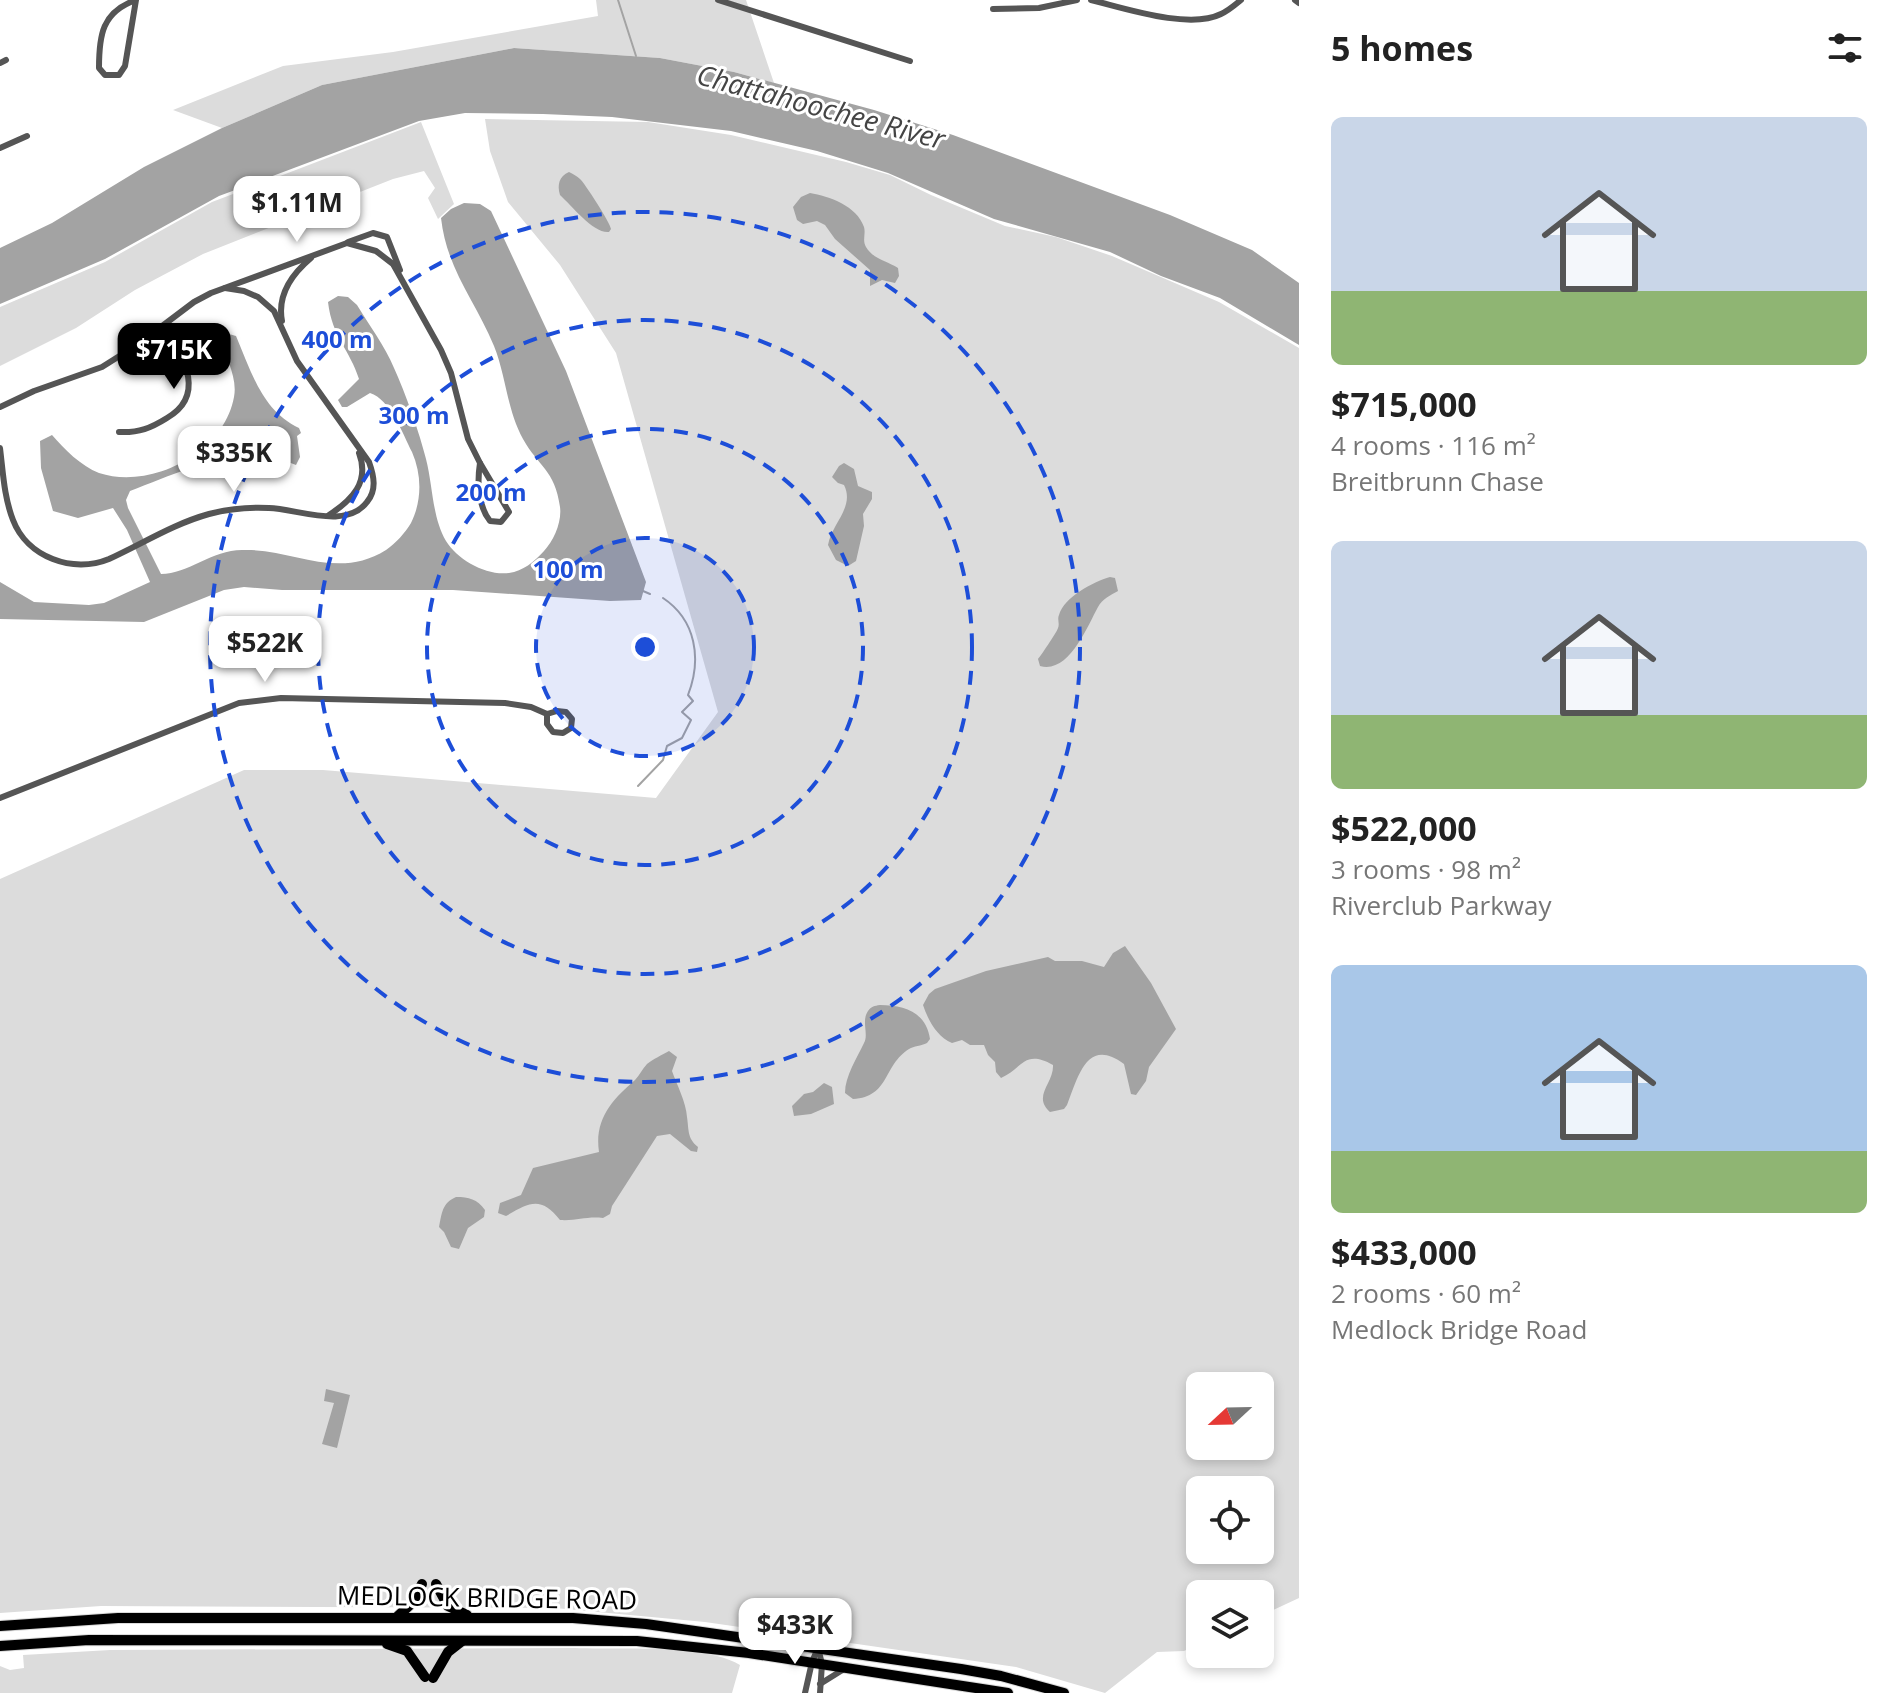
<!DOCTYPE html>
<html lang="en">
<head>
<meta charset="utf-8">
<style>
  :root { --surface:#fff; --page:#f2f2f2; --text:#222; --muted:#767676; --accent:#000 }
  body { margin:0; font-family:"Open Sans",sans-serif; background:var(--page); color:var(--text); height:100vh; display:flex; flex-direction:column; font-size:30px; white-space:nowrap }
  * { box-sizing:border-box; margin:0 }
  p { font-size:26px; color:var(--muted) }
  .icon { flex:none; width:44px; height:44px; fill:none; stroke:currentColor; stroke-width:2; stroke-linecap:round; stroke-linejoin:round }
  .map { position:relative; flex:1; overflow:hidden }
  .details { display:flex; flex-direction:column; background:var(--surface); width:600px }
  .details>* { flex:none }
  .needle { width:52px; rotate:248deg }
  .fabs { position:absolute; left:1186px; top:1372px; display:grid; gap:16px }
  .fabs a { display:grid; place-items:center; width:88px; height:88px; border-radius:12px; background:var(--surface); box-shadow:0 4px 12px #0003; font-size:40px }
  .price { position:absolute; translate:-50% -68px; padding:0 18px; border-radius:16px; background:#fff; color:#222; font-size:26px; line-height:52px; filter:drop-shadow(0 2px 4px #0008) }
  .price::after { content:''; position:absolute; left:50%; top:48px; width:24px; height:18px; margin-left:-12px; background:inherit; clip-path:polygon(0 0,100% 0,50% 100%) }
  .price.selected { background:var(--accent); color:#fff }
  ul { padding:0; list-style:none }
  li { display:grid; align-content:center; gap:16px; height:424px; padding:0 32px }
  li span { display:grid; place-items:center; height:248px; border-radius:12px; color:#555 }
  li>.icon { margin-inline-start:auto }
  span .icon { width:144px; height:144px; fill:#fffc; stroke-width:1 }
  li b { font-size:34px }
  h2 { display:flex; justify-content:space-between; align-items:center; height:96px; padding:0 32px; font-size:34px }
  main { display:flex; flex:1; min-height:0 }
  .map>svg:first-child { display:block }
  .green { fill:#dcdcdc; fill-rule:evenodd }
  .water { fill:#a3a3a3 }
  .lines { fill:none; stroke-linecap:round; stroke-linejoin:round }
  .stream { stroke:#a3a3a3; stroke-width:2 }
  .trunk-casing { stroke:#dbdbdb; stroke-width:12 }
  .minor { stroke:#555; stroke-width:6 }
  .trunk { stroke:#000; stroke-width:10 }
  .ring { fill:none; stroke:#1d4ed8; stroke-width:4; stroke-dasharray:14 10 }
  .labels { text-anchor:middle; stroke-width:6; stroke-linejoin:round; paint-order:stroke }
  .street-label { font-size:26px; fill:#000; stroke:#fff }
  .water-label { font-size:28px; font-style:italic; fill:#444; stroke:#fff }
  .centre { fill:#1d4ed8; stroke:#fff; stroke-width:4 }
  .ring-label { font-size:24px; text-anchor:middle; font-weight:bold; fill:#1d4ed8; stroke:#fff; stroke-width:6; stroke-linejoin:round; paint-order:stroke }
</style>
</head>
<body>
<main>
<div class="map">
<svg width="1299" height="1693" viewBox="0 0 1299 1693">
  <rect width="100%" height="100%" fill="#fff"/>
  <g class="green">
    <path d="M596 0H746L774 83 734 72 660 58 514 48 322 85 222 128 173 110 283 66 393 52 598 16Z"/>
    <path d="M485 119 648 122 731 135 846 162 890 175 931 195 1005 226 1056 237 1112 256 1219 302 1299 348V1598L1260 1616V1594H1200V1644L1184 1651 1157 1652 1105 1693 1016 1667 705 1622 555 1608 101 1606 0 1613V879L244 770H323L656 798 718 712 616 353 560 265 508 202 490 151ZM1200 1386H1260V1446H1200ZM1200 1490H1260V1550H1200Z"/>
    <path d="M421 122 454 204 438 219 428 198 435 188 424 171 393 179 203 254 135 290 76 328 0 366V307L105 262 212 202Z"/>
    <path d="M575 1648C618 1650 705 1643 740 1665L732 1693H0V1666L10 1670 24 1668 23 1655 110 1650Z"/>
  </g>
  <g class="water">
    <path d="M514 48 660 58 734 72 874 110 953 135 1170 215 1252 250 1299 283V345L1220 298 1161 276 1110 252 994 219 888 173 817 151 731 131 612 117 543 114 465 113 419 121 219 196 105 259 0 304V248L52 223 144 167 222 128 322 85Z"/>
    <path d="M569 172C573 174 577 176 580 179 584 182 611 224 611 229L609 232C594 234 572 206 560 195 557 185 559 176 569 172Z"/>
    <path d="M810 193C829 196 857 206 864 227 866 234 862 240 866 247 873 259 887 261 898 268L899 276 895 283 882 280 870 286V270L835 239 825 225 817 221 803 224 797 220 793 207 801 197Z"/>
    <path d="M464 203 480 204 491 211 566 371 646 582 641 600 610 601 453 590H282L244 587 224 590 144 622 0 619V582L34 602 89 605 104 603 150 582 127 530 113 508 78 518 53 511 41 468 40 441 52 435C64 449 81 466 99 473 151 490 224 453 234 397 238 376 224 358 223 338L229 334 236 336C251 371 262 411 299 428L301 433 297 436 300 457 296 465C240 443 182 471 130 491L126 500 128 508 161 574C188 574 212 550 242 550 292 548 337 581 386 550 396 543 405 533 411 523 422 501 422 475 412 452 403 434 390 399 370 393L347 407H342L338 400 359 379C350 350 332 337 328 302L338 296 348 297 357 305C369 325 385 346 394 368 405 392 420 434 426 459 433 486 432 517 446 541 458 560 486 576 509 573 523 571 534 562 544 551 554 540 562 522 560 507 555 470 538 466 523 439 507 410 506 376 494 346 475 300 447 270 441 218L451 209Z"/>
    <path d="M844 463 854 469 858 486 872 492V499L863 514 864 526 856 561 848 566 836 560 828 545C832 523 855 507 844 485L838 483 832 477 839 466Z"/>
    <path d="M1110 577 1115 578 1118 591C1111 595 1102 599 1098 607 1087 627 1069 674 1040 666L1038 659C1040 657 1057 632 1058 628 1060 624 1057 619 1059 615 1064 597 1093 582 1110 577Z"/>
    <path d="M1125 946 1151 983 1176 1029 1149 1067 1146 1081 1136 1095 1131 1094 1124 1064C1087 1036 1078 1077 1067 1105L1064 1109 1050 1112C1032 1096 1054 1083 1053 1065 1024 1049 1023 1068 1001 1078L996 1072 995 1062 988 1055 984 1045H970L962 1040 952 1043C937 1037 928 1020 923 1005L929 994 935 989 986 971 1048 957 1055 961H1082L1104 967 1113 953Z"/>
    <path d="M880 1005C904 1005 926 1012 930 1039L927 1043C921 1046 914 1046 909 1049 883 1065 890 1097 853 1099L845 1093C845 1076 857 1058 864 1043 869 1034 861 1021 868 1011 872 1006 874 1006 880 1005Z"/>
    <path d="M669 1051 677 1057 672 1071C677 1085 686 1102 687 1117 689 1130 687 1138 698 1147L697 1152 691 1151 670 1134 657 1136 612 1206 610 1214 603 1218C587 1216 577 1221 560 1220 541 1196 530 1202 506 1216L498 1213 500 1203 521 1195 533 1168 599 1152C594 1119 613 1099 635 1080 640 1075 642 1069 647 1064 653 1059 662 1055 669 1051Z"/>
    <path d="M824 1083 832 1087 834 1104 811 1114 794 1116 792 1106 804 1094 813 1092Z"/>
    <path d="M456 1197C469 1197 477 1199 485 1210L484 1217 468 1228 459 1249 451 1247 444 1232 439 1227C442 1213 442 1203 456 1197Z"/>
    <path d="M326 1389 350 1395 337 1448 322 1444 334 1403 324 1401Z"/>
  </g>
  <g class="lines">
    <g class="stream">
      <path d="M618 0 636 56"/>
      <path d="M643 591 650 594"/>
      <path d="M638 786 663 760 667 746 682 738 691 720 682 712 693 701 688 695C702 659 696 620 663 598"/>
    </g>
    <g class="trunk-casing">
      <g id="trunk">
        <path d="M436 1584 448 1606 467 1615"/>
        <path d="M397 1617 414 1601 422 1584"/>
        <path d="M0 1626 118 1618H573L646 1624 961 1669 1001 1676 1064 1693"/>
        <path d="M387 1644 407 1651 425 1677"/>
        <path d="M0 1646 89 1640 637 1641 749 1653 1008 1693"/>
        <path d="M433 1678 448 1652 462 1641"/>
      </g>
    </g>
    <g class="minor">
      <path d="M136 0C102 12 99 35 99 68L105 75H119L125 66 136 0"/>
      <path d="M718 0 910 61"/>
      <path d="M1091 0C1124 8 1189 30 1221 14 1228 11 1235 5 1241 0"/>
      <path d="M1295 0 1299 3"/>
      <path d="M993 9 1039 8 1077 0"/>
      <path d="M0 63 6 60"/>
      <path d="M0 148 27 136"/>
      <path d="M348 242 373 233 387 237 400 270"/>
      <path d="M282 321C277 295 292 274 311 258"/>
      <path d="M0 407 34 391 102 367 137 345 194 302 211 293 347 243 376 251 393 264 441 350 451 373 468 439 480 463"/>
      <path d="M119 432C139 433 151 428 167 418 207 395 183 357 165 325"/>
      <path d="M0 448C3 472 4 497 13 520 27 557 73 574 109 559 142 544 173 524 209 514 228 509 249 507 269 508 298 509 346 530 367 502 377 490 374 476 369 462L297 361 274 311 258 297 244 291 225 288"/>
      <path d="M480 463 509 512 501 522 490 521C478 506 477 482 480 463Z"/>
      <path d="M329 515C352 500 370 482 359 453"/>
      <path d="M0 798 239 703 281 698 505 703 531 707 547 714 557 711 566 712 572 719 571 728 563 733 553 732 547 724V714"/>
      <path d="M818 1648 822 1664 820 1693"/>
      <path d="M820 1684 844 1669"/>
      <path d="M805 1693 812 1662 818 1648"/>
    </g>
    <use href="#trunk" class="trunk"/>
  </g>
  <circle cx="645" cy="647" r="109" fill="#1d4ed8" fill-opacity=".12"/>
  <g class="ring">
    <circle cx="645" cy="647" r="109"/>
    <circle cx="645" cy="647" r="218"/>
    <circle cx="645" cy="647" r="327"/>
    <circle cx="645" cy="647" r="435"/>
  </g>
  <g class="labels">
    <g class="street-label">
      <text transform="translate(487 1598) rotate(1)" y="9">MEDLOCK BRIDGE ROAD</text>
    </g>
    <g class="water-label">
      <text transform="translate(821 107) rotate(15)" y="10">Chattahoochee River</text>
    </g>
  </g>
  <circle cx="645" cy="647" r="12" class="centre"/>
  <g class="ring-label">
    <text x="337" y="348">400 m</text>
    <text x="414" y="424">300 m</text>
    <text x="491" y="501">200 m</text>
    <text x="568" y="578">100 m</text>
  </g>
</svg>
<div class="fabs">
<a><svg class="needle" viewBox="-14 -14 28 28"><path d="M0-13l5 13h-10z" fill="#e53935"/><path d="M0 13l5-13h-10z" fill="#767676"/></svg></a>
<a><svg class="icon" aria-label="locate" viewBox="0 0 24 24"><circle cx="12" cy="12" r="6"/><path d="M12 2v4M12 18v4M2 12h4M18 12h4"/></svg></a>
<a><svg class="icon" aria-label="layers" viewBox="0 0 24 24"><path d="M12 4l9 5-9 5-9-5zM3 14l9 5 9-5"/></svg></a>
</div>
<b class="price" style="left:297px;top:244px">$1.11M</b>
<b class="price selected" style="left:174px;top:391px">$715K</b>
<b class="price" style="left:234px;top:494px">$335K</b>
<b class="price" style="left:265px;top:684px">$522K</b>
<b class="price" style="left:795px;top:1666px">$433K</b>
</div>
<section class="details">
<h2>5 homes<svg class="icon" aria-label="filters" viewBox="0 0 24 24"><path d="M4 7h16M4 17h16"/><circle cx="9" cy="7" r="2"/><circle cx="15" cy="17" r="2"/></svg></h2>
<ul>
<li><span style="background:linear-gradient(#c9d6e8 70%,#8fb573 0)"><svg class="icon" aria-label="home" viewBox="0 0 24 24"><path d="M3 11l9-7 9 7M6 9v11h12V9"/></svg></span><div><b>$715,000</b><p>4 rooms · 116 m²</p><p>Breitbrunn Chase</p></div></li>
<li><span style="background:linear-gradient(#c9d6e8 70%,#8fb573 0)"><svg class="icon" aria-label="home" viewBox="0 0 24 24"><path d="M3 11l9-7 9 7M6 9v11h12V9"/></svg></span><div><b>$522,000</b><p>3 rooms · 98 m²</p><p>Riverclub Parkway</p></div></li>
<li><span style="background:linear-gradient(#a9c7e8 75%,#8fb573 0)"><svg class="icon" aria-label="home" viewBox="0 0 24 24"><path d="M3 11l9-7 9 7M6 9v11h12V9"/></svg></span><div><b>$433,000</b><p>2 rooms · 60 m²</p><p>Medlock Bridge Road</p></div></li>
</ul>
</section>
</main>
</body>
</html>
